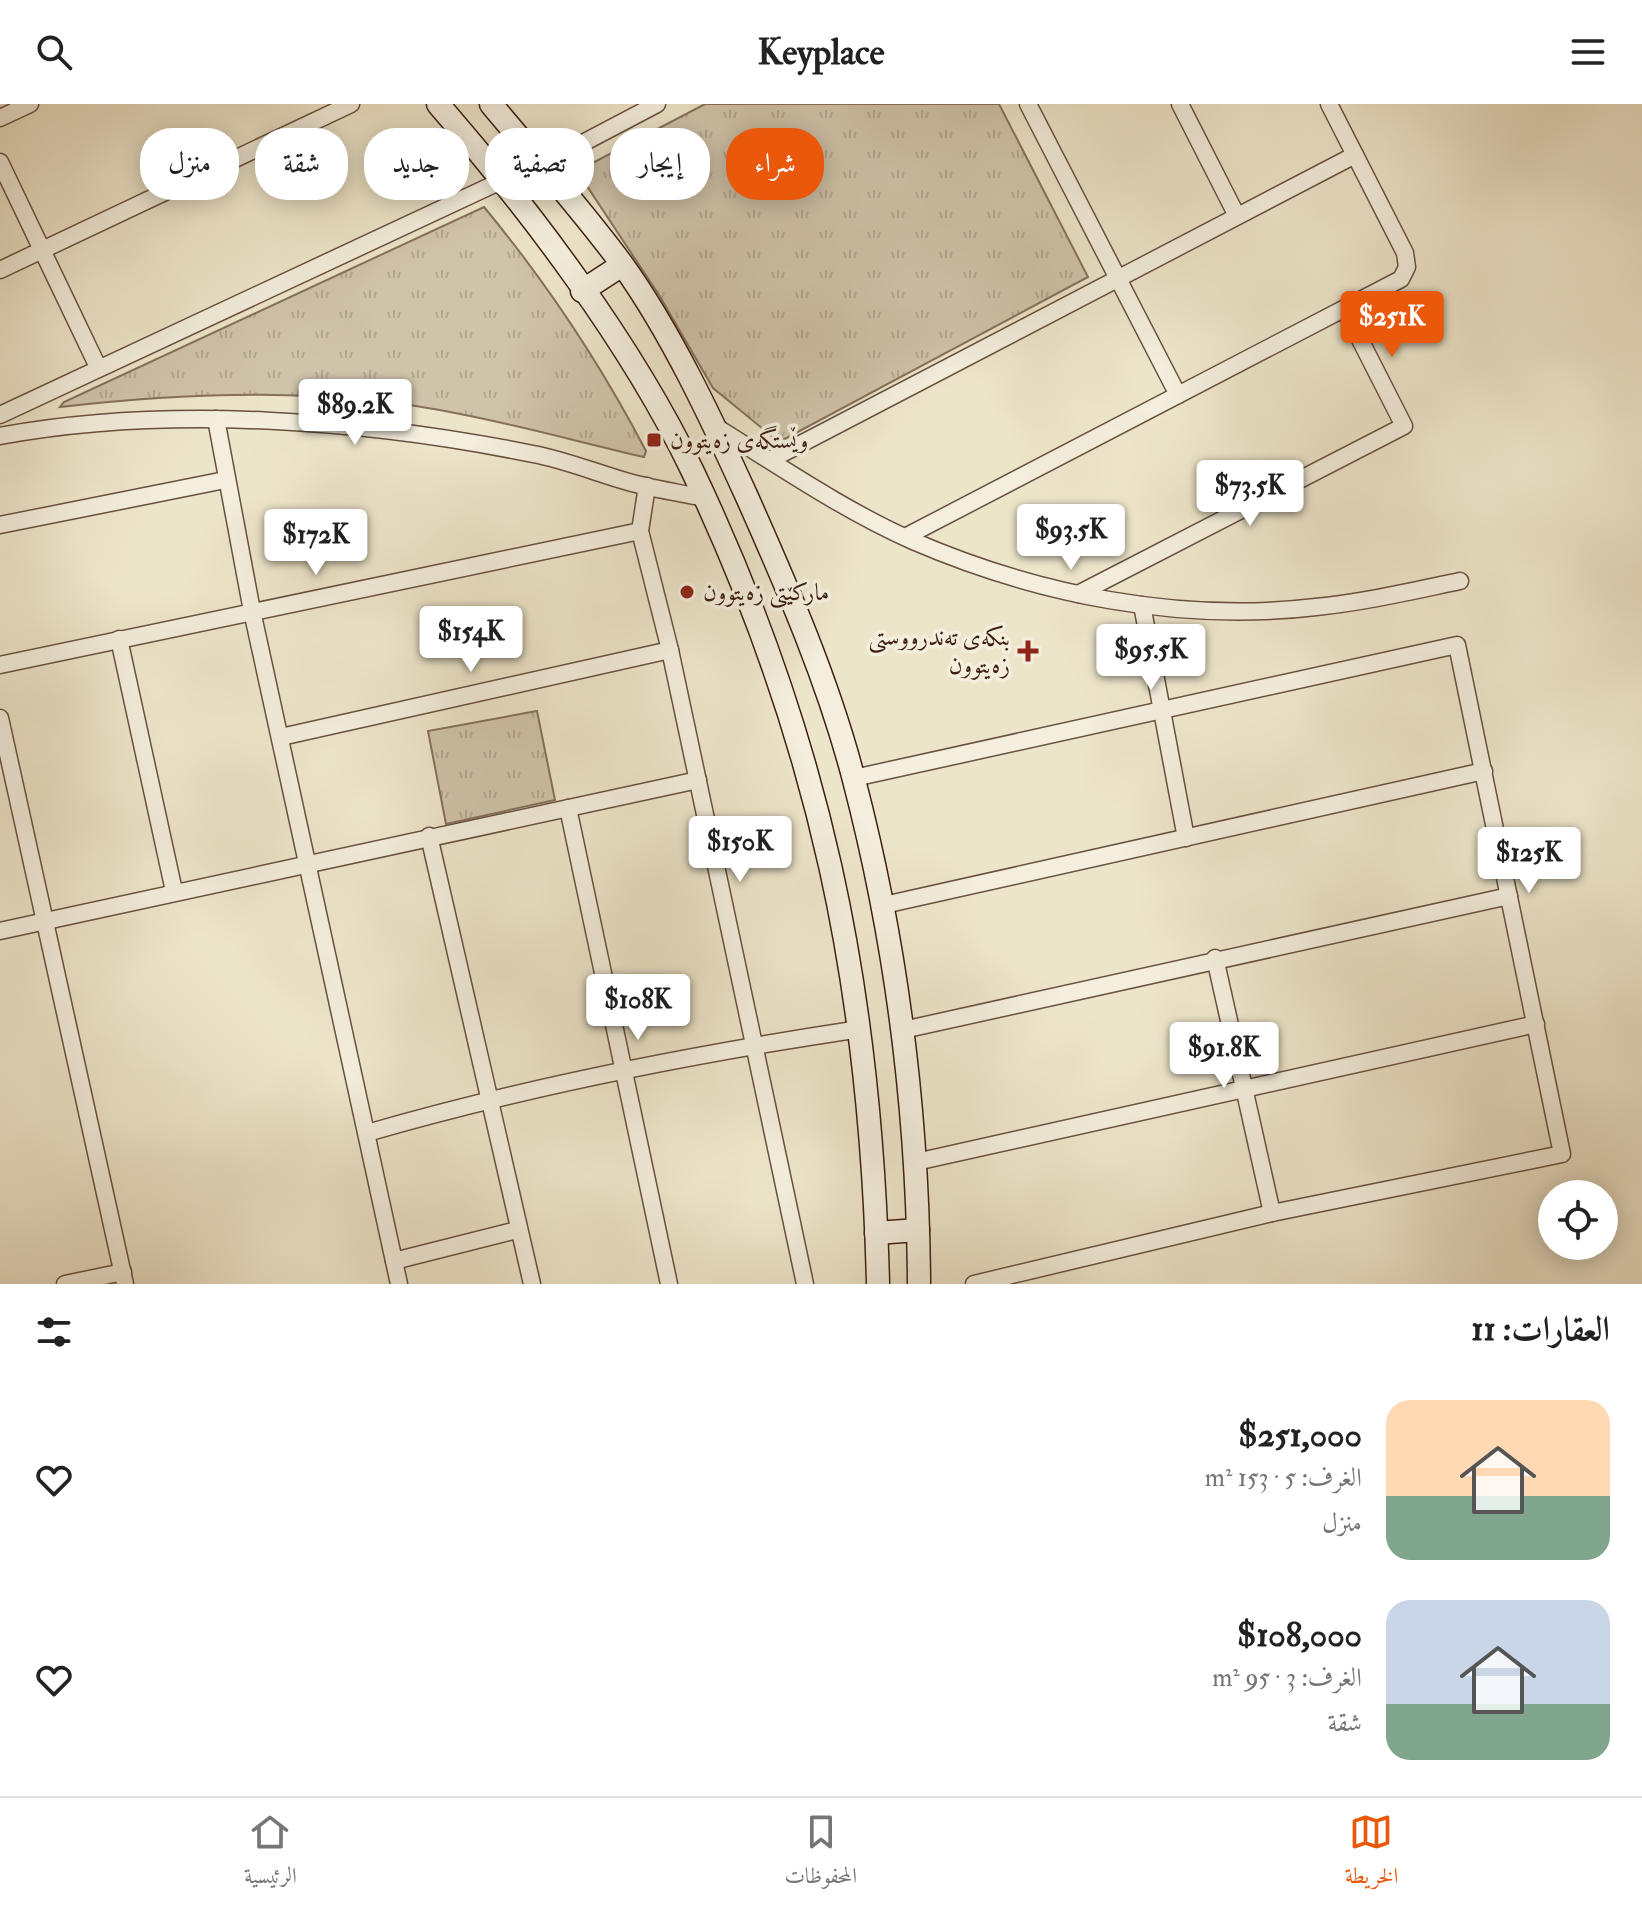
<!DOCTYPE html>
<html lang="ar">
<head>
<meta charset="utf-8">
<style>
  :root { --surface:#fff; --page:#f6f6f6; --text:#222; --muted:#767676; --line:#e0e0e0; --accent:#ea580c }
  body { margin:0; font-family:"IM FELL Double Pica",Amiri,serif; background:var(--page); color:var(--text); direction:rtl; height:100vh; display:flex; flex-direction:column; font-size:30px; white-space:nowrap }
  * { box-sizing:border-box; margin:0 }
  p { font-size:26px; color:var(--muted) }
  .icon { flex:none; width:44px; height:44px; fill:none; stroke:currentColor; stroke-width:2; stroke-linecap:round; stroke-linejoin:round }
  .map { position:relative; height:1180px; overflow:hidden; direction:ltr }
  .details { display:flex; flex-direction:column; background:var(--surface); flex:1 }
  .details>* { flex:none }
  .top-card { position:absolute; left:24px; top:24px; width:800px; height:72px; direction:rtl; display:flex; gap:16px }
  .controls { position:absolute; left:1538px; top:1076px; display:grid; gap:16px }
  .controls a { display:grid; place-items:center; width:80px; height:80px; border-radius:50%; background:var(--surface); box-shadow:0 4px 20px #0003; font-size:40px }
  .price { position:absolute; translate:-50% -68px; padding:0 18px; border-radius:8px; background:#fff; color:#222; font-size:26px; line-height:52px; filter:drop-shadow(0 2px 4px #0008) }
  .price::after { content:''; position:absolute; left:50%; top:48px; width:24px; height:18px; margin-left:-12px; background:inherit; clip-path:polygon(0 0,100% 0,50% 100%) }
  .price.selected { background:var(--accent); color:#fff }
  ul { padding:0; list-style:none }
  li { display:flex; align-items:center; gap:24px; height:200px; padding:0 32px }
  li span { display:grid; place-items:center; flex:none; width:224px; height:160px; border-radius:24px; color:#555 }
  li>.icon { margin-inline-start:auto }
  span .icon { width:96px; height:96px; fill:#fffc; stroke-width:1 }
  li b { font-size:34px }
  h2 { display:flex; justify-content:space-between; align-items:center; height:96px; padding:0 32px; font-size:34px }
  .chip { padding:0 28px; border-radius:32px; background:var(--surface); box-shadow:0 4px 20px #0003; font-size:28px; line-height:72px }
  .chip.selected { background:var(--accent); color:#fff }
  header { display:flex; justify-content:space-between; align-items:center; height:104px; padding:0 32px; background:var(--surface); font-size:36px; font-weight:700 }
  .dock { display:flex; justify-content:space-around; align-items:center; height:112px; border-top:2px solid var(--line); background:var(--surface); font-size:22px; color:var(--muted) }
  .dock a { display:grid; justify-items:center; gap:4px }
  .dock .selected { color:var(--accent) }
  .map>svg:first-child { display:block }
  .park { fill:url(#park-tufts); stroke:#86705d; stroke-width:2 }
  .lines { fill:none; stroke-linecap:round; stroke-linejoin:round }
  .street-casing { stroke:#69503e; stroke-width:19 }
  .secondary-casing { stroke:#3d1e10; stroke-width:25 }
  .street { stroke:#f3eedd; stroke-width:16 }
  .secondary { stroke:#f3eedd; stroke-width:22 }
  .poi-dot { fill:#8f2418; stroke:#f3eedd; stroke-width:3 }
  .labels { text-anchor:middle; stroke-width:7; stroke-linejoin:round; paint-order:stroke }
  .poi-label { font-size:24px; fill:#3d1e10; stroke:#f3eedd; text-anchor:start }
</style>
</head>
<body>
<header><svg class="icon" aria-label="menu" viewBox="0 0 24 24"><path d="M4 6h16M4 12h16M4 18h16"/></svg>Keyplace<svg class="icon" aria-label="search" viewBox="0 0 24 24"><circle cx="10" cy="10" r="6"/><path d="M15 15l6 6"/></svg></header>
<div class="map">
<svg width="1642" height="1180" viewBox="0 0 1642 1180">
  <defs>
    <pattern id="park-tufts" width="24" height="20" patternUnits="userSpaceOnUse" patternTransform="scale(2)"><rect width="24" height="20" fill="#cfc3aa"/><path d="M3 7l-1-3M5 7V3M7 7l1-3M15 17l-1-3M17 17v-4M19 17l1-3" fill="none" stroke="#b3a791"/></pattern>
  </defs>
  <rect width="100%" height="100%" fill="#ede5ca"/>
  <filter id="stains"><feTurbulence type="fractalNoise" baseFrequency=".0025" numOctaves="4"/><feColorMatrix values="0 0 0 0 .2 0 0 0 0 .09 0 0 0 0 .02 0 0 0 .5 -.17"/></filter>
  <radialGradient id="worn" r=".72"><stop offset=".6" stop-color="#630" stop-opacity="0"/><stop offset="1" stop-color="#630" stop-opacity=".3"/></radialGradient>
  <g class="park">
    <path d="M705 0H999L1088 173 779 338 713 284 659 191 577 67Z"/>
    <path d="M484 103C547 179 600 259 646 347L644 353C583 339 522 322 460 310 330 283 191 288 60 303L64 298Z"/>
    <path d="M537 607 555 696 446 720 428 627Z"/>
  </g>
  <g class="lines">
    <g class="street-casing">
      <g id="street">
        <path d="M1028 0 1178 291"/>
        <path d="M1180 0 1237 112"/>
        <path d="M0 14 30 0"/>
        <path d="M0 58 98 263"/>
        <path d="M541 61 657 0"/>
        <path d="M0 166 351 0"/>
        <path d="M0 311 501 77"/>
        <path d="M216 315 252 507 399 1180"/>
        <path d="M713 321C778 361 843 406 913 437 1038 491 1180 519 1316 503 1365 498 1412 487 1460 477"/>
        <path d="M0 332C168 301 366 316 533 350 566 356 599 370 632 379 655 385 680 389 704 394"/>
        <path d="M770 356 1355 51"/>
        <path d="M647 382 640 427 670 546 805 1180"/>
        <path d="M0 421 225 376"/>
        <path d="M905 433 1401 175 1407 163 1405 149 1329 0"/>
        <path d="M1078 490 1404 322 1345 206"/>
        <path d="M1142 501 1186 734"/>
        <path d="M119 535 174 787"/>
        <path d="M0 561 640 427"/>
        <path d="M0 614 125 1180"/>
        <path d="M281 633 670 546"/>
        <path d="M854 674 1457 541 1562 1050 1272 1109 974 1180"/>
        <path d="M568 704 669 1180"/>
        <path d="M429 732 532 1180"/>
        <path d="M884 801 1484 667"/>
        <path d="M0 827 698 676"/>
        <path d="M1215 854 1272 1109"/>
        <path d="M903 926 1509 792"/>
        <path d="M367 1029C529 982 694 950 860 925"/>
        <path d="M916 1058 1536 920"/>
        <path d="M394 1157 517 1126"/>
        <path d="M65 1180 123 1168"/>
      </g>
    </g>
    <g class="secondary-casing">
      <g id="secondary">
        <path d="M438 0C530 106 631 239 692 366 820 634 871 885 878 1180"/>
        <path d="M491 0C535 53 581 105 622 160 671 228 712 316 747 393 788 485 829 579 854 676 897 841 918 1010 919 1180"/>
        <path d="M582 187 622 161"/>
        <path d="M876 1129 918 1126"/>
      </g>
    </g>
    <use href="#street" class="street"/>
    <use href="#secondary" class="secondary"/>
  </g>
  <g class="poi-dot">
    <rect x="646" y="328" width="16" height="16" rx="4"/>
    <circle cx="687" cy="488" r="8"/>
    <path d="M1024 535h8v8h8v8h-8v8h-8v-8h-8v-8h8z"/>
  </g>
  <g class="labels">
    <g class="poi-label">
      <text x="670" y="344">وێستگەی زەیتوون</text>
      <text x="703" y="496">مارکێتی زەیتوون</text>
      <text x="1010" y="541" text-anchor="end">بنکەی تەندرووستی<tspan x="1010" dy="28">زەیتوون</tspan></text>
    </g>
  </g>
  <rect width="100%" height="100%" filter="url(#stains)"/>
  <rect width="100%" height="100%" fill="url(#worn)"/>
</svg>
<div class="controls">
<a><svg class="icon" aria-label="locate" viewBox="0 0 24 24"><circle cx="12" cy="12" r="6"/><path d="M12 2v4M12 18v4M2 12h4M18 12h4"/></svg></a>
</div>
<b class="price selected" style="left:1392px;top:255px">$251K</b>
<b class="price" style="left:355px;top:343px">$89.2K</b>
<b class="price" style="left:1250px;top:424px">$73.5K</b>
<b class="price" style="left:1071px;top:468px">$93.5K</b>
<b class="price" style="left:316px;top:473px">$172K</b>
<b class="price" style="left:471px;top:570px">$154K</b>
<b class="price" style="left:1151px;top:588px">$95.5K</b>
<b class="price" style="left:740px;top:780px">$150K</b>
<b class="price" style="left:1529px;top:791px">$125K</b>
<b class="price" style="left:638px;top:938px">$108K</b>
<b class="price" style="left:1224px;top:986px">$91.8K</b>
<div class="top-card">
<a class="chip selected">شراء</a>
<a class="chip">إيجار</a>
<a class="chip">تصفية</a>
<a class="chip">جديد</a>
<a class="chip">شقة</a>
<a class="chip">منزل</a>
</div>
</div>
<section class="details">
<h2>العقارات: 11<svg class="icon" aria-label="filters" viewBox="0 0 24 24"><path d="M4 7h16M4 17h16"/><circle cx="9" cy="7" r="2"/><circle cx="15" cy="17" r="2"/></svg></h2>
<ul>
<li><span style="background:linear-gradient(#ffd9b3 60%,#7fa58c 0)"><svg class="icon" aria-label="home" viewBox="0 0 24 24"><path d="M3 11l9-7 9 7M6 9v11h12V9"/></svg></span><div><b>$251,000</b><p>الغرف: 5 · 153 m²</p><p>منزل</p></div><svg class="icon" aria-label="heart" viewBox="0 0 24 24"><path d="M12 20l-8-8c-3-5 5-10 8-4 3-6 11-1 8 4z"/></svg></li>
<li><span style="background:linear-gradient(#c9d6e8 65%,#7fa58c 0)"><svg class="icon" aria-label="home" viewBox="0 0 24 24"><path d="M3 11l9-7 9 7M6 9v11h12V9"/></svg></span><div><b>$108,000</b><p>الغرف: 3 · 95 m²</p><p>شقة</p></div><svg class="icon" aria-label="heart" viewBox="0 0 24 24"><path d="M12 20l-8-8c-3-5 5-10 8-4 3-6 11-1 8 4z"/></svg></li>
</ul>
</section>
<nav class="dock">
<a class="selected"><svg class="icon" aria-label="map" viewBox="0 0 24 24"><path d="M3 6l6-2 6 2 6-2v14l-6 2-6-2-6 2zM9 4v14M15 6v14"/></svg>الخريطة</a>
<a><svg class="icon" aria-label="saved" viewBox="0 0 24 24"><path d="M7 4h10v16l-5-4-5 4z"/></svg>المحفوظات</a>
<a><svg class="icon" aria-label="home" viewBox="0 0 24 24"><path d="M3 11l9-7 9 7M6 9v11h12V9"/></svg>الرئيسية</a>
</nav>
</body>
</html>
